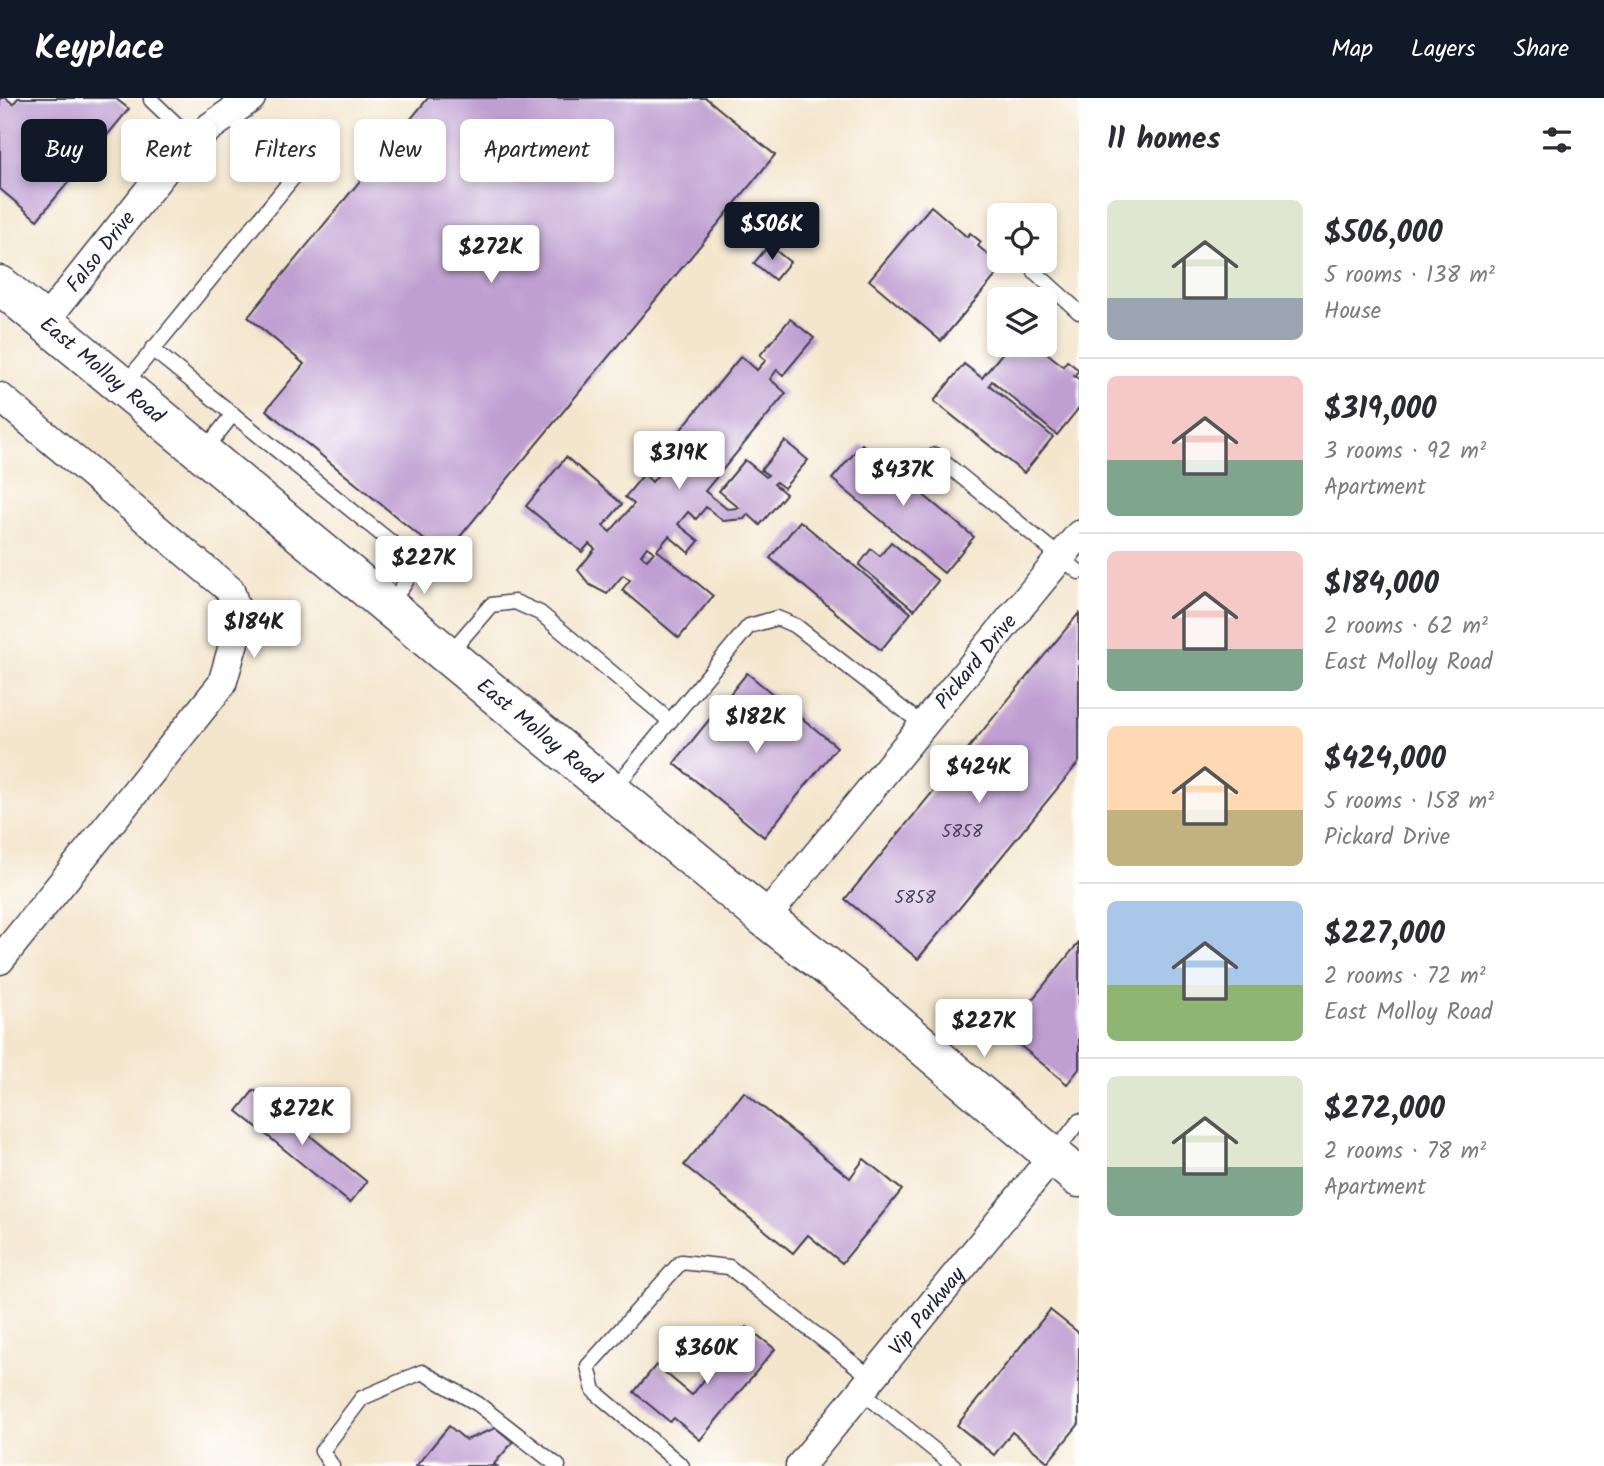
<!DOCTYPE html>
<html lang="en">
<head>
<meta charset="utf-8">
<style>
  :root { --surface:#fff; --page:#f7f7f7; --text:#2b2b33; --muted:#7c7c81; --line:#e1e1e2; --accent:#111827 }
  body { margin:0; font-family:Kalam,sans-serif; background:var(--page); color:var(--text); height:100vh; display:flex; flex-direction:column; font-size:26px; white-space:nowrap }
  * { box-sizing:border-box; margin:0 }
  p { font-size:23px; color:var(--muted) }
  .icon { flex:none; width:38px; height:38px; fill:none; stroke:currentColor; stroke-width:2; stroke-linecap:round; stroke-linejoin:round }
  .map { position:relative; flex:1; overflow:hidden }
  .details { display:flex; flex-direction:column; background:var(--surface); width:525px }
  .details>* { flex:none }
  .banner { position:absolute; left:21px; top:21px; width:665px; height:63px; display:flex; gap:14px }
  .tools { position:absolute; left:987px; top:105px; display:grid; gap:14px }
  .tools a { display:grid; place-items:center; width:70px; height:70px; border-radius:10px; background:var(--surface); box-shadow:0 4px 10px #0003; font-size:35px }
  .price { position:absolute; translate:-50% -60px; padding:0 16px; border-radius:7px; background:#fff; color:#222; font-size:23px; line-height:46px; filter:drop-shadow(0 2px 4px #0008) }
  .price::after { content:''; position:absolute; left:50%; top:42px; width:21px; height:16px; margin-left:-10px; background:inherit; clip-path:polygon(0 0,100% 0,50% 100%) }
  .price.active { background:var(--accent); color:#fff }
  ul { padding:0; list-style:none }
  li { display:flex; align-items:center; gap:21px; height:175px; padding:0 28px }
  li+li { border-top:2px solid var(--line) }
  li span { display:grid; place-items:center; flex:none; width:196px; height:140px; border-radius:10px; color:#555 }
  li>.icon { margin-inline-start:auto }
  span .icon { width:84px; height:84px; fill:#fffc; stroke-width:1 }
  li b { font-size:30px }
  h2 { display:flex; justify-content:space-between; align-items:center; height:84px; padding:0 28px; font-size:30px }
  .pill { padding:0 24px; border-radius:10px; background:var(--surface); box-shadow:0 4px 10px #0003; font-size:24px; line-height:63px }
  .pill.active { background:var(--accent); color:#fff }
  header { display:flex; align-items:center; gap:42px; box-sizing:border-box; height:98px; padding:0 35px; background:var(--accent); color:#fff }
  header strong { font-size:33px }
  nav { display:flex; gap:38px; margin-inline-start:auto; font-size:24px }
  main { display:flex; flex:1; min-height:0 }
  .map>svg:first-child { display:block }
  .building { fill:#bf9fd1; fill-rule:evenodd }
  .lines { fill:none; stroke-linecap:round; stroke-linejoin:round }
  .lane-casing { stroke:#423f51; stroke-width:17 }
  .street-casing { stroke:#423f51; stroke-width:31 }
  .secondary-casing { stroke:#423f51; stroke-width:41 }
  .lane { stroke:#fff; stroke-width:14 }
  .street { stroke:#fff; stroke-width:28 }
  .secondary { stroke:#fff; stroke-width:38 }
  .labels { text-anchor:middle; stroke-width:5; stroke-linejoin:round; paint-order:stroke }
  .number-label { font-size:18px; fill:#494160 }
  .street-label { font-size:21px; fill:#22223b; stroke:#fff }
</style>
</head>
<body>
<header>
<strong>Keyplace</strong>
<nav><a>Map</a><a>Layers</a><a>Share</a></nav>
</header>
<main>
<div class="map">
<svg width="1079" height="1368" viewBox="0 0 1079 1368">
  <rect width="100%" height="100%" fill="#fff"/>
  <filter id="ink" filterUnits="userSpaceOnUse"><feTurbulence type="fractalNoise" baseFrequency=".0143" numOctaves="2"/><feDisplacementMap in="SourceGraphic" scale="14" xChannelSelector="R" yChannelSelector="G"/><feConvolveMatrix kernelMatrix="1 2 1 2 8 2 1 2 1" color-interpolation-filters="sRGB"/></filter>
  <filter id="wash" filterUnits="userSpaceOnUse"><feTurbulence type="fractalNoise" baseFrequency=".00686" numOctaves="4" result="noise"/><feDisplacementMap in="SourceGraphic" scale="28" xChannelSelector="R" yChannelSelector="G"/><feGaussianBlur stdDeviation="1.57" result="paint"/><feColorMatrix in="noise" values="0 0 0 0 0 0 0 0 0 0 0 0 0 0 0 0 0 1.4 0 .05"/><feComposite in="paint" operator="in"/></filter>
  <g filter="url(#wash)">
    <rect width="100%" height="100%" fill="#f4e6cd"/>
    <g id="blocks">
      <g class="building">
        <path d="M0 0H6L13 6 18 0H115L129 11 37 122 0 91Z"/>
        <path d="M428 0H706L775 57 444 458 266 312 304 266 248 219Z"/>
        <path d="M931 108 967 139 970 135 981 144 978 148 1003 169 941 243 869 182Z"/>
        <path d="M769 147 790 164 775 182 754 165Z"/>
        <path d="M790 221 814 240 783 277 777 272 770 281 786 295 705 393 727 411 739 410 719 393 745 362 766 379 768 377 761 372 785 343 808 362 784 390 776 384 774 386 786 396 760 427 748 416 744 421 723 423 706 409 696 421 688 414 678 426 699 443 689 455 669 438 657 452 713 498 679 540 622 492 630 482 623 477 607 496 590 487 578 472 595 451 589 446 582 454 526 408 566 359 622 406 603 428 610 434 634 406 625 399 644 376 652 384 664 370 655 363 741 258 757 272 766 262 760 257ZM647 449 654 454 647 462 641 457Z"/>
        <path d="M1009 247H1037L1063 268 1067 263 1079 272 1074 278 1079 281V310L1057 337 992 283 989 287 1053 339 1024 375 934 303 964 266 982 280Z"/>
        <path d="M862 346 974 439 944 475 832 381Z"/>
        <path d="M800 423 911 515 881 552 770 460Z"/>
        <path d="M891 444 938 483 914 512 859 467 871 451 880 458Z"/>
        <path d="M1079 515V664L918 861 845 801Z"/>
        <path d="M747 575 837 649 764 739 674 665Z"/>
        <path d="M1079 844V971L1067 986 1005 935Z"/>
        <path d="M254 992 367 1084 350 1105 237 1013Z"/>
        <path d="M744 994 850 1080 864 1061 902 1092 842 1165 808 1137 793 1155 684 1067Z"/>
        <path d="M1050 1212 1079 1235V1326L1048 1364 1012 1334 994 1357 957 1327Z"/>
        <path d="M747 1229 775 1251 700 1342 674 1320 670 1324 634 1294 656 1267 692 1297Z"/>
        <path d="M449 1328 466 1342 496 1330 513 1344 494 1366 497 1368H416Z"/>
      </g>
    </g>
  </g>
  <g filter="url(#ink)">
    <use href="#blocks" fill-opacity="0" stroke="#423f51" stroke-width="2"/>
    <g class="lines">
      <g class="lane-casing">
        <g id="lane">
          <path d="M151 0V2L194 43"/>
          <path d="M1035 174 1079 214"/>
          <path d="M152 251 402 453C418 479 404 486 388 506"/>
          <path d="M124 287 319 48"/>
          <path d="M204 353 233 316"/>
          <path d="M935 357 1079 474"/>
          <path d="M448 557 491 507 515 504 540 515 670 623"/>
          <path d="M612 693 749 528 777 520 796 528 923 627"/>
          <path d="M1053 1057 1079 1023"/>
          <path d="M861 1293 954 1368"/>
          <path d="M332 1368 322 1353 362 1300 422 1274 478 1306 558 1368"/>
          <path d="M682 1368 594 1293 588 1268 681 1164 729 1169 872 1280"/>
        </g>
      </g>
      <g class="street-casing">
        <g id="street">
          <path id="s1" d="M45 223 168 68 210 29 251 0"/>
          <path d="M0 299 230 492 240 523 222 586 0 862"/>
          <path id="s2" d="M765 820 1079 437"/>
          <path id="s3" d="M800 1368 1053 1058"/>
        </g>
      </g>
      <g class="secondary-casing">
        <g id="secondary">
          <path id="s4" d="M0 187 765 820 852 888 1079 1080"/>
        </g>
      </g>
      <use href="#lane" class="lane"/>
      <use href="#street" class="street"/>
      <use href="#secondary" class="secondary"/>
    </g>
  </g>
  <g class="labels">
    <g class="number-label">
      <text x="962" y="739">5858</text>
      <text x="915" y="805">5858</text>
    </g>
    <g class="street-label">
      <text dy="7" stroke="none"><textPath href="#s1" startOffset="89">Falso Drive</textPath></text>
      <text dy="7" stroke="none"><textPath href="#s4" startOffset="133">East Molloy Road</textPath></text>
      <text dy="7" stroke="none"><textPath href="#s2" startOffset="332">Pickard Drive</textPath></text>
      <text dy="7" stroke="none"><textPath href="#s4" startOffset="700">East Molloy Road</textPath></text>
      <text dy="7" stroke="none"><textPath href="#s3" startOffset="200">Vip Parkway</textPath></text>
    </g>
  </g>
</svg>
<div class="tools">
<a><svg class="icon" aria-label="locate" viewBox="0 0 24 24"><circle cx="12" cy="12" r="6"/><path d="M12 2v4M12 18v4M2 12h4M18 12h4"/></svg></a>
<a><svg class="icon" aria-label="layers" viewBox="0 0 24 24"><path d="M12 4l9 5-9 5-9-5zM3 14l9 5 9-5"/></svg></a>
</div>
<b class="price active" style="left:772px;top:164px">$506K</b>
<b class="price" style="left:491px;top:187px">$272K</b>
<b class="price" style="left:679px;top:393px">$319K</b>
<b class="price" style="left:903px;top:410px">$437K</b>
<b class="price" style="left:424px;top:498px">$227K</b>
<b class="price" style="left:254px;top:562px">$184K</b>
<b class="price" style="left:756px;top:657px">$182K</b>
<b class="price" style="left:979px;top:707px">$424K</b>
<b class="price" style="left:984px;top:961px">$227K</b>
<b class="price" style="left:302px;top:1049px">$272K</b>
<b class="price" style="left:707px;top:1288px">$360K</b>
<div class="banner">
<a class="pill active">Buy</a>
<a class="pill">Rent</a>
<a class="pill">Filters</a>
<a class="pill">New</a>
<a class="pill">Apartment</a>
</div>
</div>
<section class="details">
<h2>11 homes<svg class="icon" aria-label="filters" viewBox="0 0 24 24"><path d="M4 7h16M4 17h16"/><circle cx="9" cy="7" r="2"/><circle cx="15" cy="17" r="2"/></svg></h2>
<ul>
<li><span style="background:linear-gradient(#dfe7d0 70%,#9aa5b1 0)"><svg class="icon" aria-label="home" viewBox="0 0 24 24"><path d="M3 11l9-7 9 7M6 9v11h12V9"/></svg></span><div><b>$506,000</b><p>5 rooms · 138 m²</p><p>House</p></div></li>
<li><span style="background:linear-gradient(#f6c9c9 60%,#7fa58c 0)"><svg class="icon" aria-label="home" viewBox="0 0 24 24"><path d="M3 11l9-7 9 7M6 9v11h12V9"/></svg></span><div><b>$319,000</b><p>3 rooms · 92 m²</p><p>Apartment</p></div></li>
<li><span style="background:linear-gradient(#f6c9c9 70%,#7fa58c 0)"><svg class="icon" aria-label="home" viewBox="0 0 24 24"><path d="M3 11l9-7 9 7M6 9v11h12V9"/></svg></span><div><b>$184,000</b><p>2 rooms · 62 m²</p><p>East Molloy Road</p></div></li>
<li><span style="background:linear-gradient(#ffd9b3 60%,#c2b280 0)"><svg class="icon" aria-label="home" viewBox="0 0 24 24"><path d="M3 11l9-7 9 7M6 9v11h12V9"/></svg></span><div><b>$424,000</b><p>5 rooms · 158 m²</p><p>Pickard Drive</p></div></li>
<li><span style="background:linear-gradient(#a9c7e8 60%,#8fb573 0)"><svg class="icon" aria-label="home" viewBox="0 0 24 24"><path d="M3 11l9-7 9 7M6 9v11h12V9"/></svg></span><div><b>$227,000</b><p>2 rooms · 72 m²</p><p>East Molloy Road</p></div></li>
<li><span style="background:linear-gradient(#dfe7d0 65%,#7fa58c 0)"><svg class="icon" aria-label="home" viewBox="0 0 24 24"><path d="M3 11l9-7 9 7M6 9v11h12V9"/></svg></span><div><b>$272,000</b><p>2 rooms · 78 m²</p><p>Apartment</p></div></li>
</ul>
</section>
</main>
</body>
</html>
